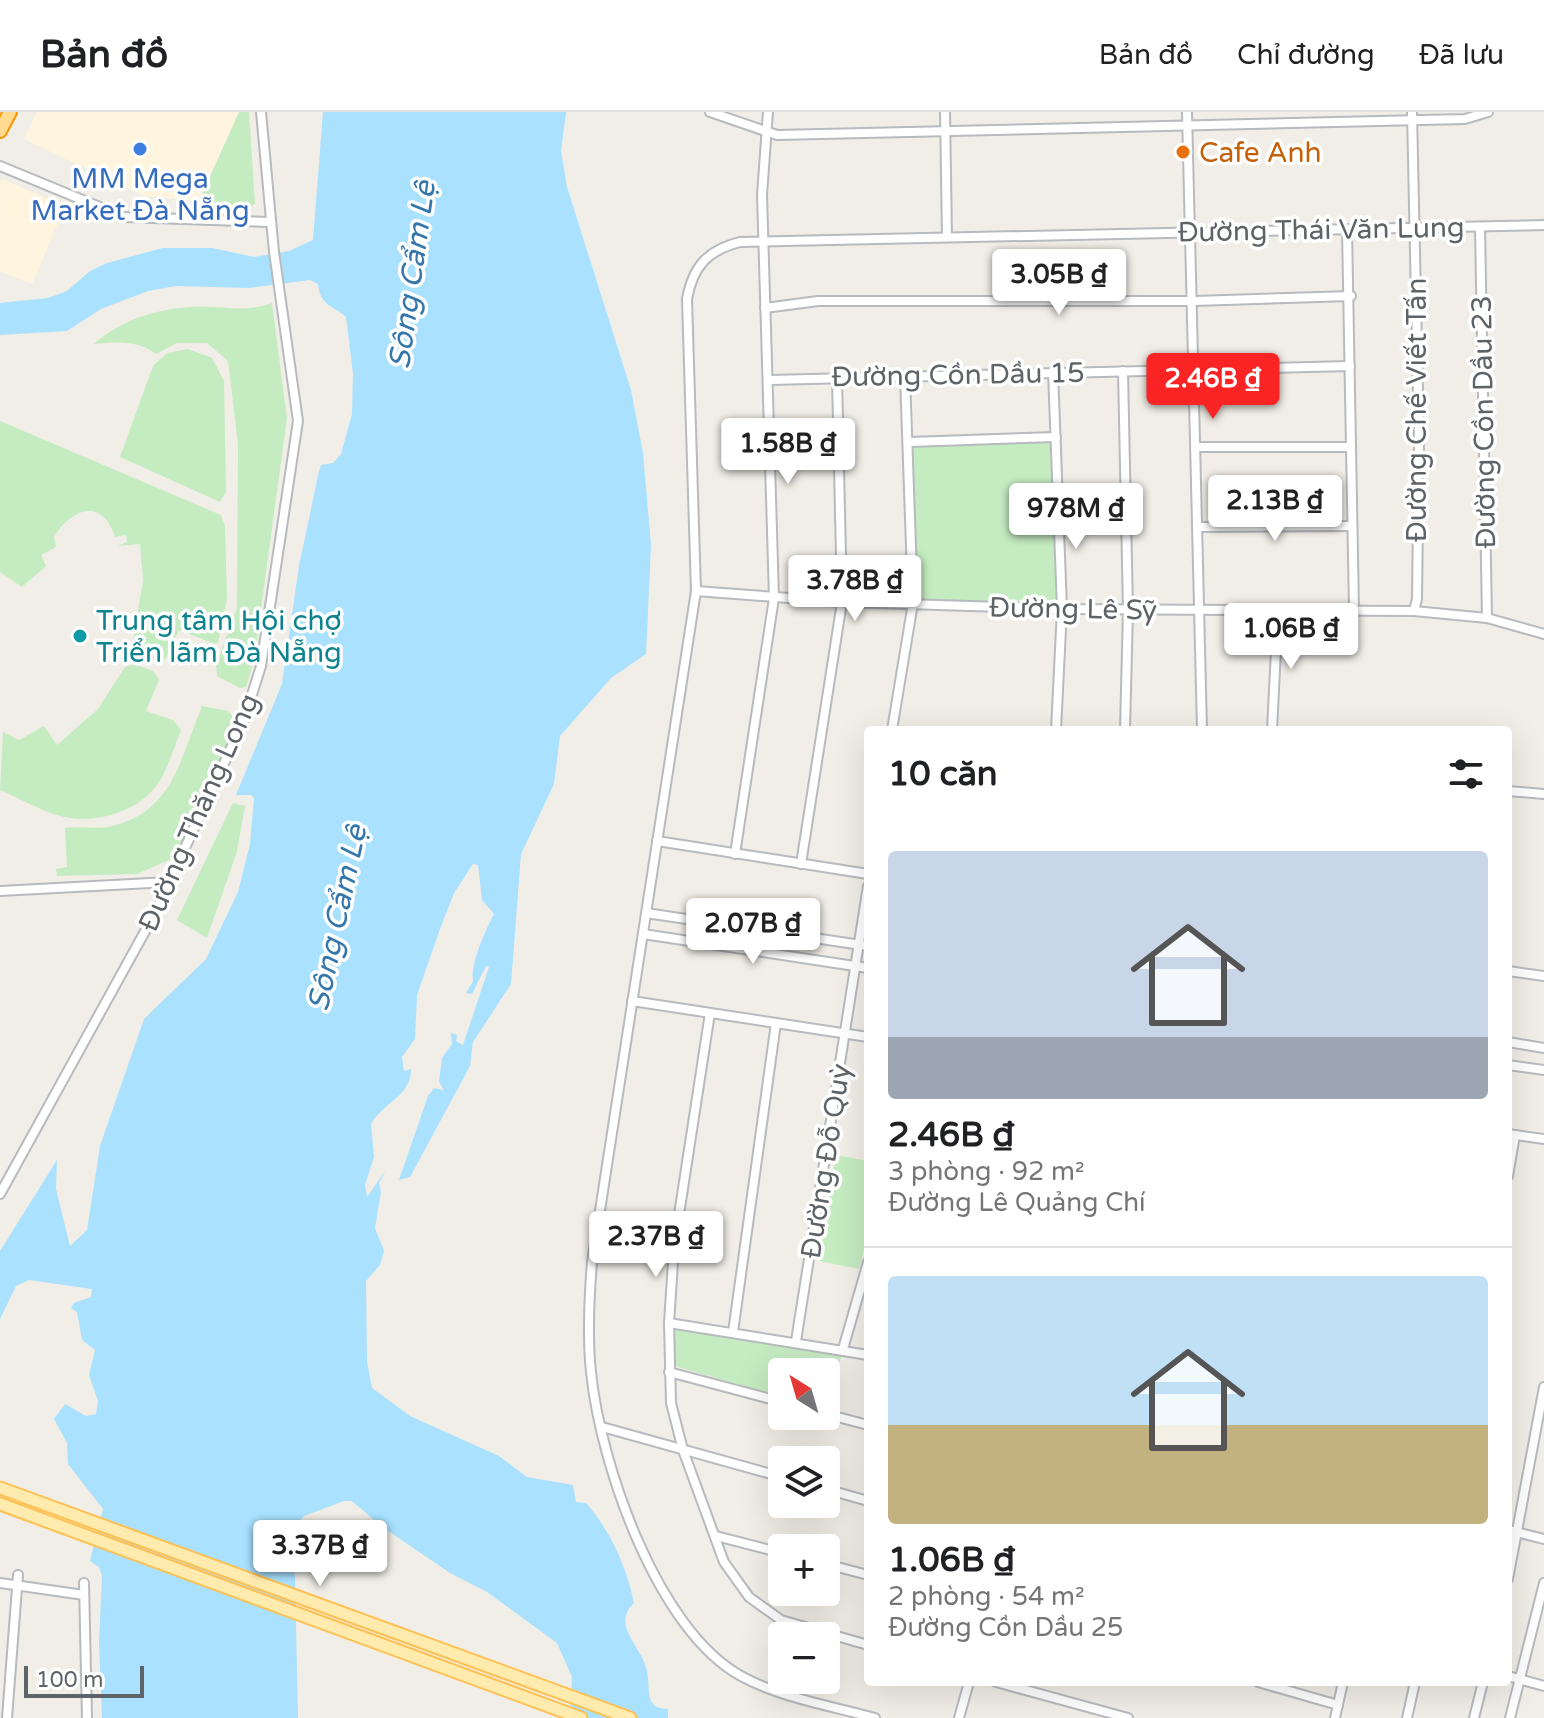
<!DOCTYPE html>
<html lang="vi">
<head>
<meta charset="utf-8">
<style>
  :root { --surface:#fff; --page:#f2f2f2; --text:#202124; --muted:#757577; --line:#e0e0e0; --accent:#fa2425 }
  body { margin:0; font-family:"Varela Round",sans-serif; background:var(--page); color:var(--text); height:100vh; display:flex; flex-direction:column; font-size:30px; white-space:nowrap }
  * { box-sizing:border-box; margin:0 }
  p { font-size:26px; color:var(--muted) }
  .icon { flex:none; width:44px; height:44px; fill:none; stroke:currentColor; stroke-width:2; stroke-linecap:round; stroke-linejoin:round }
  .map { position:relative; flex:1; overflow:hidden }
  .panel { position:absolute; left:864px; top:614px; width:648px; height:960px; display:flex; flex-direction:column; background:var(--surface); border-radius:8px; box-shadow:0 8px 32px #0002 }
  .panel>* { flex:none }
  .needle { width:52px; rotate:323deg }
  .controls { position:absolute; left:768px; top:1246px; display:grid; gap:16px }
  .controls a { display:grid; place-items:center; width:72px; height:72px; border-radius:8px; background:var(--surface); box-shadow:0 8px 32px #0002; font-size:40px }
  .scale { position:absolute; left:24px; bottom:20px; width:120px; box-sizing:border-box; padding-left:8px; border:4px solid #5e6368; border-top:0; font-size:22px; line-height:28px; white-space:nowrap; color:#5e6368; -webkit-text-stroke:6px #fff; paint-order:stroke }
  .price { position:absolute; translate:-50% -68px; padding:0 18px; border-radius:8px; background:#fff; color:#222; font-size:26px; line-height:52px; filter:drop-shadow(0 2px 4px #0008) }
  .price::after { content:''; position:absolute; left:50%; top:48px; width:24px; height:18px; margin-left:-12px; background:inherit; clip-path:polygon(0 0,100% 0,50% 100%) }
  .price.active { background:var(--accent); color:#fff }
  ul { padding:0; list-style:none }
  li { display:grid; align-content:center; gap:16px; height:424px; padding:0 24px }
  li+li { border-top:2px solid var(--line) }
  li span { display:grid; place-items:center; height:248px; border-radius:8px; color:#555 }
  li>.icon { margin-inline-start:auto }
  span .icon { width:144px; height:144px; fill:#fffc; stroke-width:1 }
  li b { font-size:34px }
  h2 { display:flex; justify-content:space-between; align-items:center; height:96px; padding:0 24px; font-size:34px }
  header { display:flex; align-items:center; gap:48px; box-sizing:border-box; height:112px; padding:0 40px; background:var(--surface); border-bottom:2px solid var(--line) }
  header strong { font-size:38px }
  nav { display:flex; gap:44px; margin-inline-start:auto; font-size:28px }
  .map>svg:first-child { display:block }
  .commercial { fill:#fff5de }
  .green { fill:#c5ebc1 }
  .water { fill:#a9e1ff }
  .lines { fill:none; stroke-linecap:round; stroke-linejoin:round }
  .minor-casing { stroke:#b7babe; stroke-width:12 }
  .major-casing { stroke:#ffc052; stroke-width:15 }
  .highway-casing { stroke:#f89600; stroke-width:16 }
  .minor { stroke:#fff; stroke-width:8 }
  .major { stroke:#ffebae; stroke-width:11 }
  .highway { stroke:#ffda90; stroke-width:12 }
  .shop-dot { fill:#3f7fe0; stroke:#fff; stroke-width:3 }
  .food-dot { fill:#e8710a; stroke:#fff; stroke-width:3 }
  .culture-dot { fill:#0f9aa8; stroke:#fff; stroke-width:3 }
  .labels { text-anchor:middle; stroke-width:7; stroke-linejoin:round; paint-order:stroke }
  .food-label { font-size:28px; fill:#c56008; stroke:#fff; text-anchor:start }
  .shop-label { font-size:28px; fill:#366cbe; stroke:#fff }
  .street-label { font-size:28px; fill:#5e6368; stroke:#fff }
  .culture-label { font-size:28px; fill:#0d838f; stroke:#fff; text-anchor:start }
  .water-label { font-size:30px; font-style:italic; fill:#3577aa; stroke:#fff }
</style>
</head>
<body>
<header>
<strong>Bản đồ</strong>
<nav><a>Bản đồ</a><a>Chỉ đường</a><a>Đã lưu</a></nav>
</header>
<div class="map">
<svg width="1544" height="1606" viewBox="0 0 1544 1606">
  <rect width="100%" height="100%" fill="#f1eee7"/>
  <g class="commercial">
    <path d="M37 0H239L198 89 144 84 24 27Z"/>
    <path d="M4 68 65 94 32 172 0 159V69Z"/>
  </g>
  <g class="green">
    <path d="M239 0H249L255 92 249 95 197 94Z"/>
    <path d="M272 191 287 306 254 549 246 575 240 576 217 564 216 553 237 496 238 332 228 249 207 231H177L156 242C138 228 115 230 94 232 125 204 170 193 211 195 234 196 250 199 272 191Z"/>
    <path d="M188 237 212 246 224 269 226 380 220 390 120 345 153 254 167 241Z"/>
    <path d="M0 309 221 403 225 414 227 487 218 530 215 532 179 518 164 550 160 552 136 542 132 536 143 468 140 432 117 434 127 430 126 423 115 425C103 385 71 396 54 425L56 435 41 443 46 454 22 475 0 460Z"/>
    <path d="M1056 325 1062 497 913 491 910 330Z"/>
    <path d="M134 552 153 559 159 568 146 599 173 608 181 618C174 635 169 654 159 670 142 697 101 711 70 706 47 703 22 687 0 678L3 620 19 628 44 614 57 633 98 597 125 555Z"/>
    <path d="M202 594 228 599 237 609 176 745 137 762 57 764 56 757 67 755 65 716C79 714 94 717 108 715 173 702 180 647 202 594Z"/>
    <path d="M233 691 245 694 237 739 207 826 177 808Z"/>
    <path d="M836 1043 868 1049V1122L859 1157 819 1149Z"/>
    <path d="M680 1215 842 1241 827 1298 826 1260H782V1285L678 1255 674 1250 675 1219Z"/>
  </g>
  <path class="water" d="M323 0H566L561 39 567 75 631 278 643 341 651 433 646 542 611 566 560 624 554 672 521 742 511 872 473 930 470 954 410 1065 399 1068 428 984 434 976 444 978 439 970 442 946 452 932 451 921 457 923 456 929 463 933 489 855 486 854 472 882 466 881 473 869C470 852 486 817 494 802L482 788 478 753 473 752 454 781 440 817 417 883 415 927 402 945 404 959 411 957C411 985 383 990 371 1012L374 1045 365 1073 367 1085 386 1058 379 1071 381 1080 375 1116 384 1139 380 1153 366 1169 367 1250 372 1276 410 1304 499 1344 527 1365 573 1373 576 1390 586 1391C611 1420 626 1453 634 1491 610 1514 643 1535 647 1559 651 1576 643 1597 668 1597V1606H570L572 1565 557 1531 487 1480 450 1461 381 1414 352 1389H344L304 1404 289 1422 288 1440 295 1464 298 1606H102L99 1531 102 1464 99 1455 90 1449 103 1397 68 1352 67 1331 54 1307 65 1292 86 1304 96 1302 98 1289 89 1263 95 1238 82 1228 77 1200 71 1196 74 1191 91 1185 92 1177 29 1168 16 1174 0 1207V1139L57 1048 56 1077 70 1134 87 1118 100 1034 144 907 206 847 238 780 250 732 254 686 251 683H236L282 572 299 454 319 359 321 353 333 351 341 342 352 302 353 261 346 205C334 194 320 194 318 172L310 168 249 176 176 174 148 179 101 197 67 219 0 223V191L48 186 67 179 90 159 107 151 163 136H212L254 145 289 139 313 128Z"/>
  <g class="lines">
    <g class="minor-casing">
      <g id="minor">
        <path d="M710 0 777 23 1465 7 1488 0"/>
        <path d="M945 0 947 125"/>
        <path d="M1187 0 1202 618"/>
        <path d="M1412 0 1419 328 1417 487 1414 499"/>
        <path d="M0 54 124 105 271 110"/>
        <path d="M1480 115 1487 506"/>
        <path d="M1347 117 1354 498"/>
        <path d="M765 196 818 189H1194L1351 184"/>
        <path d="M1053 259 1062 497 1056 618"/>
        <path d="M1123 259 1128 498 1125 618"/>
        <path d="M769 268 1350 254"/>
        <path d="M910 330 1056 325"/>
        <path d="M1198 335H1351"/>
        <path d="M1198 415 1352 414"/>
        <path d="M696 479 842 490 1062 497 1414 499 1487 506 1544 522"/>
        <path d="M892 618 913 491 905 264"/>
        <path d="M1272 618 1278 498"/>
        <path d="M1508 679 1544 682"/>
        <path d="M657 729 868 762"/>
        <path d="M735 742 774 486 762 83 768 0"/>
        <path d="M801 752 842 490 837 265"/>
        <path d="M0 779 169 770"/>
        <path d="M646 801 868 834"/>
        <path d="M643 822 868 856"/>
        <path d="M1508 859 1544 864"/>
        <path d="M632 889 868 925"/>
        <path d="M710 901 674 1135 669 1211 671 1291 683 1338 724 1450 749 1485 781 1508 868 1533"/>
        <path d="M1508 930 1544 936"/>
        <path d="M1508 953 1544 958"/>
        <path d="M1508 1022 1544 1027"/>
        <path d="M1508 1064 1515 1023"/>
        <path d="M0 1082 154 803 244 608 261 554 298 309 274 140 261 0"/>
        <path d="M669 1211 868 1243"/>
        <path d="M733 1220 776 911"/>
        <path d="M796 1229 868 774"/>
        <path d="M843 1237 868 1150"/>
        <path d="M669 1260 782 1290"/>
        <path d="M826 1302 868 1313"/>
        <path d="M602 1315 782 1365"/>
        <path d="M826 1377 868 1389"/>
        <path d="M1508 1418 1544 1427"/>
        <path d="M716 1424 782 1441"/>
        <path d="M826 1452 868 1463"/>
        <path d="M1508 1467 1544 1275"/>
        <path d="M0 1471 84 1483"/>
        <path d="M84 1471 87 1606"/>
        <path d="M1508 1564 1544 1574"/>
        <path d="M996 1570 1128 1606"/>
        <path d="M1258 1570 1338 1593"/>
        <path d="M7 1606 18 1463"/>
        <path d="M875 1606C832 1594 781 1586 741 1564 657 1518 600 1351 591 1260 587 1223 589 1187 592 1150L696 479 687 187C693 154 708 138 740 130L1544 113"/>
        <path d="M959 1606 969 1570"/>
        <path d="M1335 1606 1343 1570"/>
        <path d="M1407 1606 1415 1570"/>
        <path d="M1474 1606 1483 1570"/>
        <path d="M1510 1606 1544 1471"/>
      </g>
    </g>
    <g class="major-casing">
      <g id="major">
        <path d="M0 1376 630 1606"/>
        <path d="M0 1392 581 1606"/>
      </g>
    </g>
    <g class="highway-casing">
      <path id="highway" d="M0 19 10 0"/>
    </g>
    <use href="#minor" class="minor"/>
    <use href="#major" class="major"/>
    <use href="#highway" class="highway"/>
  </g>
  <circle class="shop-dot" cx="140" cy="37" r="8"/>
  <circle class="food-dot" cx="1183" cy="40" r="8"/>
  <circle class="culture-dot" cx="80" cy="524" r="8"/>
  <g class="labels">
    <g class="food-label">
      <text x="1199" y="50">Cafe Anh</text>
    </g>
    <g class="shop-label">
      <text x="140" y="76">MM Mega<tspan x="140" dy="32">Market Đà Nẵng</tspan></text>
    </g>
    <g class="street-label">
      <text transform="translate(1321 117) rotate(-1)" y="10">Đường Thái Văn Lung</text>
      <text transform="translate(958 262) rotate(-1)" y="10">Đường Cồn Dầu 15</text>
      <text transform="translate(1416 298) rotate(-90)" y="10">Đường Chế Viết Tấn</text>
      <text transform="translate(1483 310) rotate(-91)" y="10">Đường Cồn Dầu 23</text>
      <text transform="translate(1073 496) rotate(1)" y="10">Đường Lê Sỹ</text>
      <text transform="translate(198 700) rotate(-66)" y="10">Đường Thăng Long</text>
      <text transform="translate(825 1049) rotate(-81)" y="10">Đường Đỗ Quỳ</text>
    </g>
    <g class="culture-label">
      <text x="96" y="518">Trung tâm Hội chợ<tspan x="96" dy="32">Triển lãm Đà Nẵng</tspan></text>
    </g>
    <g class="water-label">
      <text transform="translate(412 163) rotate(-82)" y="10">Sông Cẩm Lệ</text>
      <text transform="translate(337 806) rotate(-78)" y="10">Sông Cẩm Lệ</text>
    </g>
  </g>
</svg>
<div class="controls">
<a><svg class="needle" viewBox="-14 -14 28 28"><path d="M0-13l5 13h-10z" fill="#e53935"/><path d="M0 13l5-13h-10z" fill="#757577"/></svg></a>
<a><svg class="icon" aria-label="layers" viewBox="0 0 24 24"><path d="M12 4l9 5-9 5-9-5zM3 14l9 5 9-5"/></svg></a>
<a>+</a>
<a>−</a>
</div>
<div class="scale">100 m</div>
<b class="price" style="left:1059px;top:205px">3.05B ₫</b>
<b class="price active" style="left:1213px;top:309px">2.46B ₫</b>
<b class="price" style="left:788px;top:374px">1.58B ₫</b>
<b class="price" style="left:1275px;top:431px">2.13B ₫</b>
<b class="price" style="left:1076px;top:439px">978M ₫</b>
<b class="price" style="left:855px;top:511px">3.78B ₫</b>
<b class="price" style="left:1291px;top:559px">1.06B ₫</b>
<b class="price" style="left:753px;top:854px">2.07B ₫</b>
<b class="price" style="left:656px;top:1167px">2.37B ₫</b>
<b class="price" style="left:320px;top:1476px">3.37B ₫</b>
<section class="panel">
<h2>10 căn<svg class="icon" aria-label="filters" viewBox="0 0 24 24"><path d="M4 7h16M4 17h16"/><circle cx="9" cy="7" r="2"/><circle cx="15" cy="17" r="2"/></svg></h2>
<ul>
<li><span style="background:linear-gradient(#c9d6e8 75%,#9aa5b1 0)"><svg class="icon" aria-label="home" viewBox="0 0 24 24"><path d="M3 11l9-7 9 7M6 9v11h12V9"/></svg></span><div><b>2.46B ₫</b><p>3 phòng · 92 m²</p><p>Đường Lê Quảng Chí</p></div></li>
<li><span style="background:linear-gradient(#bfe0f5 60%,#c2b280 0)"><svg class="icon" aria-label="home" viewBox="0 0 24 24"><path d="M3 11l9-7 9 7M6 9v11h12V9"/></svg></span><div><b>1.06B ₫</b><p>2 phòng · 54 m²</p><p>Đường Cồn Dầu 25</p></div></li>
</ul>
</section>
</div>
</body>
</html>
